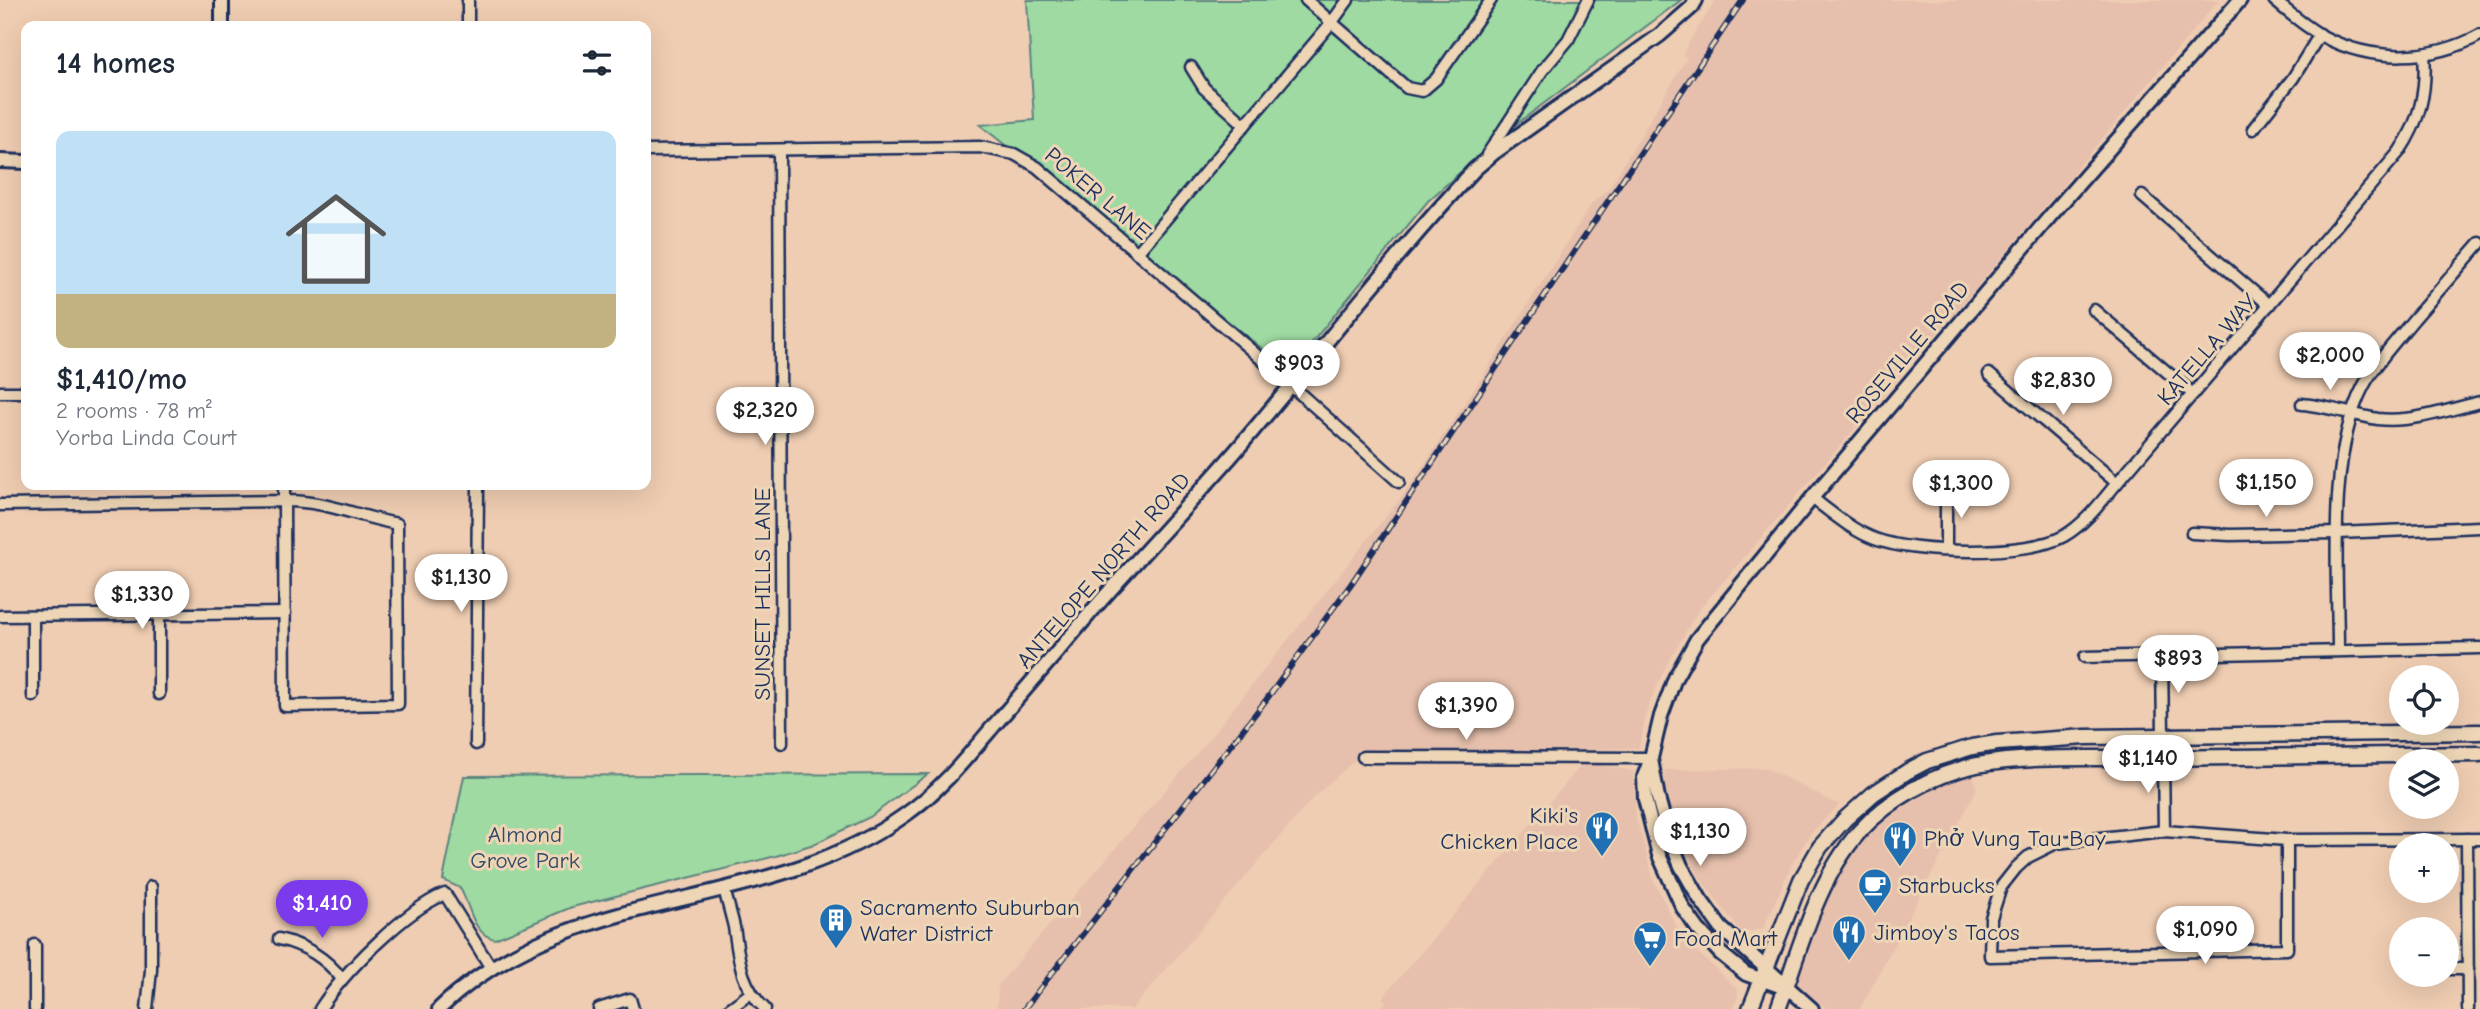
<!DOCTYPE html>
<html lang="en">
<head>
<meta charset="utf-8">
<style>
  :root { --surface:#fff; --page:#f6f6f7; --text:#1f2937; --muted:#747a83; --line:#e0e1e3; --accent:#7c3aed }
  body { margin:0; font-family:"Comic Neue",sans-serif; background:var(--page); color:var(--text); height:100vh; display:flex; flex-direction:column; font-size:26px; white-space:nowrap }
  * { box-sizing:border-box; margin:0 }
  p { font-size:23px; color:var(--muted) }
  .icon { flex:none; width:38px; height:38px; fill:none; stroke:currentColor; stroke-width:2; stroke-linecap:round; stroke-linejoin:round }
  .map { position:relative; flex:1; overflow:hidden }
  .side { position:absolute; left:21px; top:21px; width:630px; height:469px; display:flex; flex-direction:column; background:var(--surface); border-radius:14px; box-shadow:0 7px 28px #0002 }
  .side>* { flex:none }
  .buttons { position:absolute; left:2389px; top:665px; display:grid; gap:14px }
  .buttons a { display:grid; place-items:center; width:70px; height:70px; border-radius:50%; background:var(--surface); box-shadow:0 7px 28px #0002; font-size:35px }
  .price { position:absolute; translate:-50% -60px; padding:0 16px; border-radius:24px; background:#fff; color:#222; font-size:23px; line-height:46px; filter:drop-shadow(0 2px 4px #0008) }
  .price::after { content:''; position:absolute; left:50%; top:42px; width:21px; height:16px; margin-left:-10px; background:inherit; clip-path:polygon(0 0,100% 0,50% 100%) }
  .price.on { background:var(--accent); color:#fff }
  ul { padding:0; list-style:none }
  li { display:grid; align-content:center; gap:14px; height:371px; padding:0 35px }
  li+li { border-top:2px solid var(--line) }
  li span { display:grid; place-items:center; height:217px; border-radius:14px; color:#555 }
  li>.icon { margin-inline-start:auto }
  span .icon { width:126px; height:126px; fill:#fffc; stroke-width:1 }
  li b { font-size:30px }
  h2 { display:flex; justify-content:space-between; align-items:center; height:84px; padding:0 35px; font-size:30px }
  .map>svg:first-child { display:block }
  .built { fill:#e6c0ac }
  .green { fill:#9edaa1; stroke:#5c8480; stroke-width:2 }
  .lines { fill:none; stroke-linecap:round; stroke-linejoin:round }
  .street-casing { stroke:#1b2f5e; stroke-width:15 }
  .secondary-casing { stroke:#1b2f5e; stroke-width:18 }
  .primary-casing { stroke:#1b2f5e; stroke-width:19 }
  .street { stroke:#edd5b5; stroke-width:10 }
  .secondary { stroke:#edd5b5; stroke-width:12 }
  .primary { stroke:#edd5b5; stroke-width:14 }
  .rail-casing { stroke:#1b2f5e; stroke-width:6 }
  .rail { stroke:#edd5b5; stroke-width:3.5; stroke-dasharray:10; stroke-linecap:butt }
  .labels { text-anchor:middle; stroke-width:6; stroke-linejoin:round; paint-order:stroke }
  .street-label { font-size:23px; fill:#1b2f5e; stroke:#edd5b5 }
  .poi-label { font-size:23px; fill:#1b2f5e; stroke:#edd5b5; text-anchor:start }
  .park-label { font-size:23px; fill:#2f4968; stroke:#edd5b5 }
</style>
</head>
<body>
<div class="map">
<svg width="2480" height="1009" viewBox="0 0 2480 1009">
  <rect width="100%" height="100%" fill="#efcdb2"/>
  <filter id="ink" filterUnits="userSpaceOnUse"><feTurbulence type="fractalNoise" baseFrequency=".0143" numOctaves="2"/><feDisplacementMap in="SourceGraphic" scale="14" xChannelSelector="R" yChannelSelector="G"/><feConvolveMatrix kernelMatrix="1 2 1 2 8 2 1 2 1" color-interpolation-filters="sRGB"/></filter>
  <g filter="url(#ink)">
    <g class="built">
      <path d="M1716 0H2219L2000 260 1698 611 1666 666 1647 710 1639 748 1568 750H1366L1313 798 1132 1009H997L998 985 1205 744 1407 490 1487 369 1592 203 1609 188 1687 58 1683 55 1687 45Z"/>
      <path d="M1584 762 1633 771 1636 817 1654 881 1676 926 1693 948 1738 990V996L1733 1009H1380L1386 1002 1382 998Z"/>
      <path d="M1766 768 1839 805 1811 833 1793 862 1763 929 1742 933 1699 877 1669 818 1664 770Z"/>
      <path d="M1972 772 1977 789 1860 1009H1827L1794 981 1828 892 1847 856 1870 826 1908 798 1939 783Z"/>
    </g>
    <g class="green">
      <path d="M1027 0H1681L1502 135 1428 201 1291 368 1278 361 980 125 1034 120Z"/>
      <path d="M928 774 870 817 814 844 776 856 572 907 495 939C472 935 470 904 460 888L443 880 464 776Z"/>
    </g>
    <g class="lines">
      <g class="street-casing">
        <g id="street">
          <path d="M468 0V26"/>
          <path d="M1306 0 1407 88 1422 91 1436 79 1491 0"/>
          <path d="M2274 0C2289 13 2305 26 2322 36 2371 62 2431 62 2480 35"/>
          <path d="M1191 67 1204 88 1245 125"/>
          <path d="M2253 129 2293 78 2320 34"/>
          <path d="M646 151 980 147 1014 154 1037 167 1250 349 1399 482"/>
          <path d="M779 151 782 743"/>
          <path d="M1487 155 1542 71 1568 40 1588 0"/>
          <path d="M2142 196 2269 305"/>
          <path d="M1137 253 1332 22 1348 0"/>
          <path d="M2094 310 2193 394"/>
          <path d="M1989 374 2117 483"/>
          <path d="M0 392H26"/>
          <path d="M2302 404C2328 406 2352 415 2378 419 2411 423 2448 410 2480 402"/>
          <path d="M1812 498C1832 513 1851 530 1875 539 1914 554 2027 557 2064 536 2086 523 2101 502 2117 483L2399 152C2420 121 2427 91 2424 54"/>
          <path d="M0 505 284 501C324 500 359 517 397 524L398 704 285 706 284 501V485"/>
          <path d="M2192 533 2230 535 2338 533 2480 527"/>
          <path d="M1946 549V491"/>
          <path d="M159 615V694"/>
          <path d="M0 616 285 613"/>
          <path d="M33 617V696"/>
          <path d="M2338 650C2338 572 2327 457 2363 387 2376 362 2396 341 2414 319 2436 294 2458 268 2480 243"/>
          <path d="M2162 654 2163 736"/>
          <path d="M2085 657 2480 648"/>
          <path d="M476 744 478 485"/>
          <path d="M1363 757 1651 758"/>
          <path d="M2163 758 2164 831"/>
          <path d="M2467 839 2468 1009"/>
          <path d="M2287 840V949L1990 956 1991 918 2001 887 2016 868 2028 857 2056 843 2164 831 2287 840 2480 839"/>
          <path d="M724 888C727 901 731 914 734 927 739 959 740 985 765 1009"/>
          <path d="M279 939C305 945 326 958 342 979"/>
          <path d="M35 945V1009"/>
          <path d="M2446 969H2468"/>
          <path d="M147 1009 151 970V887"/>
          <path d="M320 1009C343 973 405 910 445 894L491 968"/>
          <path d="M599 1009 630 999 633 1009"/>
          <path d="M729 1009 751 993"/>
        </g>
      </g>
      <g class="secondary-casing">
        <g id="secondary">
          <path d="M222 26V0"/>
          <path d="M0 161 26 162"/>
          <path d="M1651 759 1658 798 1668 834 1681 866 1700 899 1721 928 1812 1009"/>
          <path d="M1786 988 1746 974 1720 953 1698 929 1683 908 1659 855 1645 799 1644 777 1651 758 1661 716 1675 678 1697 639 1812 498 2052 214 2240 0"/>
          <path d="M439 1009C572 881 762 917 905 815 941 790 968 756 997 722 1028 686 1060 649 1091 612 1138 558 1187 507 1234 453 1315 359 1390 260 1475 169L1495 152 1660 35 1692 7 1696 0"/>
        </g>
      </g>
      <g class="primary-casing">
        <g id="primary">
          <path d="M1750 1009 1801 880 1820 847 1845 819 1873 794 1908 771 1927 761 1972 747 1997 743 2086 737 2480 732"/>
          <path d="M1778 1009C1800 950 1816 881 1859 832 1889 799 1934 774 1977 765 2030 755 2098 759 2152 758 2261 757 2371 755 2480 754"/>
        </g>
      </g>
      <use href="#street" class="street"/>
      <use href="#secondary" class="secondary"/>
      <use href="#primary" class="primary"/>
      <g class="rail-casing">
        <path id="rail" d="M1024 1009 1266 700 1351 584 1743 0"/>
      </g>
      <use href="#rail" class="rail"/>
    </g>
  </g>
  <defs>
    <g id="restaurant-pin" transform="scale(1.75)"><path d="M0 17L-7.5 6A9.5 9.5 0 1 1 7.5 6Z" fill="#1f6fb2" stroke="#edd5b5"/><path d="M-5-6h1v4h1v-4h1v4h1v-4h1v5L-1.5 .5V6h-2V.5L-5-1ZM5-6V6H3V1.5H1.5Q1.5-4 5-6Z" fill="#fff"/></g>
    <g id="cafe-pin" transform="scale(1.75)"><path d="M0 17L-7.5 6A9.5 9.5 0 1 1 7.5 6Z" fill="#1f6fb2" stroke="#edd5b5"/><path d="M-5.5-4.5H6V0H3Q3 3.5 0 3.5H-2.5Q-5.5 3.5-5.5 0ZM3-3.2v2h1.7v-2ZM-6 4.5H4V6H-6Z" fill="#fff"/></g>
    <g id="building-pin" transform="scale(1.75)"><path d="M0 17L-7.5 6A9.5 9.5 0 1 1 7.5 6Z" fill="#1f6fb2" stroke="#edd5b5"/><path d="M-4-6H4V6H1V3H-1V6H-4ZM-2.5-4.3h1.7v1.8h-1.7ZM.8-4.3h1.7v1.8H.8ZM-2.5-1h1.7V.8h-1.7ZM.8-1h1.7V.8H.8Z" fill="#fff"/></g>
    <g id="supermarket-pin" transform="scale(1.75)"><path d="M0 17L-7.5 6A9.5 9.5 0 1 1 7.5 6Z" fill="#1f6fb2" stroke="#edd5b5"/><path d="M-6-5.5h2.5l.6 2H6L4.5 2H-2.5L-4.4-4H-6ZM-1.5 3.2a1.3 1.3 0 1 0 .1 0ZM3 3.2a1.3 1.3 0 1 0 .1 0Z" fill="#fff"/></g>
  </defs>
  <g fill-rule="evenodd">
    <use href="#restaurant-pin" x="1602" y="828"/>
    <use href="#restaurant-pin" x="1900" y="838"/>
    <use href="#cafe-pin" x="1875" y="885"/>
    <use href="#building-pin" x="836" y="920"/>
    <use href="#restaurant-pin" x="1849" y="932"/>
    <use href="#supermarket-pin" x="1650" y="938"/>
  </g>
  <g class="labels">
    <g class="street-label">
      <text transform="translate(1098 193) rotate(40)" y="8">POKER LANE</text>
      <text transform="translate(2207 349) rotate(-49)" y="8">KATELLA WAY</text>
      <text transform="translate(1907 352) rotate(-50)" y="8">ROSEVILLE ROAD</text>
      <text transform="translate(1103 570) rotate(-49)" y="8">ANTELOPE NORTH ROAD</text>
      <text transform="translate(762 594) rotate(-90)" y="8">SUNSET HILLS LANE</text>
    </g>
    <g class="poi-label">
      <text x="1578" y="823" text-anchor="end">Kiki's<tspan x="1578" dy="26">Chicken Place</tspan></text>
      <text x="1924" y="846">Phở Vung Tau Bay</text>
      <text x="1899" y="893">Starbucks</text>
      <text x="860" y="915">Sacramento Suburban<tspan x="860" dy="26">Water District</tspan></text>
      <text x="1874" y="940">Jimboy's Tacos</text>
      <text x="1674" y="946">Food Mart</text>
    </g>
    <g class="park-label">
      <text x="525" y="842">Almond<tspan x="525" dy="26">Grove Park</tspan></text>
    </g>
  </g>
</svg>
<div class="buttons">
<a><svg class="icon" aria-label="locate" viewBox="0 0 24 24"><circle cx="12" cy="12" r="6"/><path d="M12 2v4M12 18v4M2 12h4M18 12h4"/></svg></a>
<a><svg class="icon" aria-label="layers" viewBox="0 0 24 24"><path d="M12 4l9 5-9 5-9-5zM3 14l9 5 9-5"/></svg></a>
<a>+</a>
<a>−</a>
</div>
<b class="price" style="left:2330px;top:392px">$2,000</b>
<b class="price" style="left:1299px;top:400px">$903</b>
<b class="price" style="left:2063px;top:417px">$2,830</b>
<b class="price" style="left:765px;top:447px">$2,320</b>
<b class="price" style="left:2266px;top:519px">$1,150</b>
<b class="price" style="left:1961px;top:520px">$1,300</b>
<b class="price" style="left:461px;top:614px">$1,130</b>
<b class="price" style="left:142px;top:631px">$1,330</b>
<b class="price" style="left:2178px;top:695px">$893</b>
<b class="price" style="left:1466px;top:742px">$1,390</b>
<b class="price" style="left:2148px;top:795px">$1,140</b>
<b class="price" style="left:1700px;top:868px">$1,130</b>
<b class="price on" style="left:322px;top:940px">$1,410</b>
<b class="price" style="left:2205px;top:966px">$1,090</b>
<section class="side">
<h2>14 homes<svg class="icon" aria-label="filters" viewBox="0 0 24 24"><path d="M4 7h16M4 17h16"/><circle cx="9" cy="7" r="2"/><circle cx="15" cy="17" r="2"/></svg></h2>
<ul>
<li><span style="background:linear-gradient(#bfe0f5 75%,#c2b280 0)"><svg class="icon" aria-label="home" viewBox="0 0 24 24"><path d="M3 11l9-7 9 7M6 9v11h12V9"/></svg></span><div><b>$1,410/mo</b><p>2 rooms · 78 m²</p><p>Yorba Linda Court</p></div></li>
</ul>
</section>
</div>
</body>
</html>
